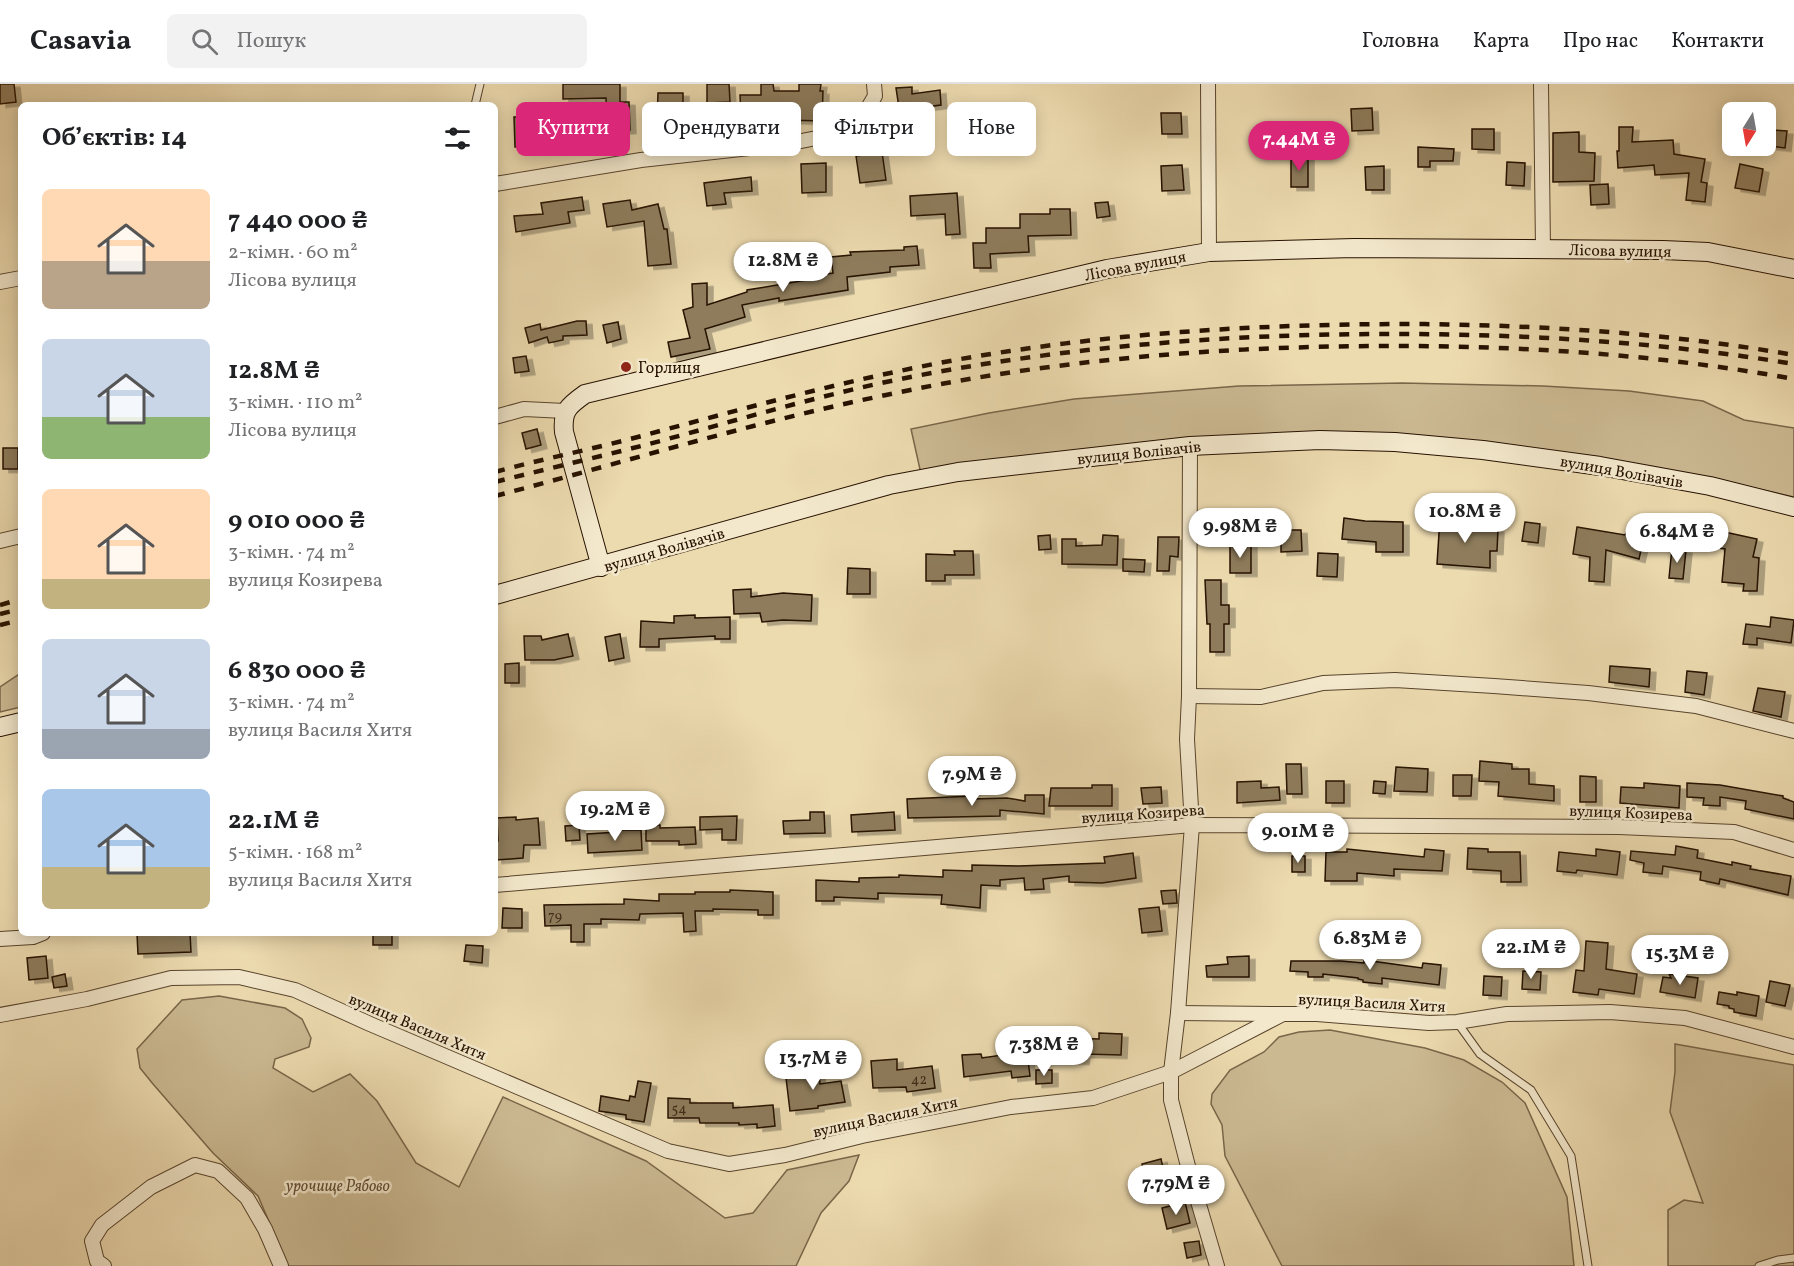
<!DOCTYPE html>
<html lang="uk">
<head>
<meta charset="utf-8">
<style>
  :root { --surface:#fff; --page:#f2f2f2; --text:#202124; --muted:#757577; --line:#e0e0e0; --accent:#db2777 }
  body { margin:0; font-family:Vollkorn,serif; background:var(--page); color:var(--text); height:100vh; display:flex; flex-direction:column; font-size:22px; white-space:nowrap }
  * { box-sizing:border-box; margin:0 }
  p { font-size:20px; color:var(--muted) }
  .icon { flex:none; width:33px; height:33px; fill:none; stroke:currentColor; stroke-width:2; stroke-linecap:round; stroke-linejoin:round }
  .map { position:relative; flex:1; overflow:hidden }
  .sheet { position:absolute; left:18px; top:18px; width:480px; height:834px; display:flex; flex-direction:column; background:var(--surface); border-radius:9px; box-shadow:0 3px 15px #0003 }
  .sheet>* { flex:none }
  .guide { position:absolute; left:516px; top:18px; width:570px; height:54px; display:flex; gap:12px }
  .needle { width:39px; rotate:191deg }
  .tools { position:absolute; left:1722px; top:18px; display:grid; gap:12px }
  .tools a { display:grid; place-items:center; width:54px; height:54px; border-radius:9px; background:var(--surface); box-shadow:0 3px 15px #0003; font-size:30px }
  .price { position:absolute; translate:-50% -51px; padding:0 14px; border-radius:21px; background:#fff; color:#222; font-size:20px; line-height:39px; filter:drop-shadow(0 2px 3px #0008) }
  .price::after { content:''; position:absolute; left:50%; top:36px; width:18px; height:14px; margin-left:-9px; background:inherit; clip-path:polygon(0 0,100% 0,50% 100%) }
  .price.selected { background:var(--accent); color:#fff }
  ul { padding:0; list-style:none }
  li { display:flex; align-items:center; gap:18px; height:150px; padding:0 24px }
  li span { display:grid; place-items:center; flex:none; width:168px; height:120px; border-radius:9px; color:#555 }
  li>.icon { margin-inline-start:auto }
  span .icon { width:72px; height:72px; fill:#fffc; stroke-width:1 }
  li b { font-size:26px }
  h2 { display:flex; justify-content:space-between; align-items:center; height:72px; padding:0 24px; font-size:26px }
  .pill { padding:0 21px; border-radius:9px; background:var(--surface); box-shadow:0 3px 15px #0003; font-size:21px; line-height:54px }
  .pill.selected { background:var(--accent); color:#fff }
  header { display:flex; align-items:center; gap:36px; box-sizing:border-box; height:84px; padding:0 30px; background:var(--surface); border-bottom:2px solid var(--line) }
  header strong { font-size:28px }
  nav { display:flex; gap:33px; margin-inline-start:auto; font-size:21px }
  .search { width:420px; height:54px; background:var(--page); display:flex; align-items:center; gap:15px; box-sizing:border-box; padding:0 21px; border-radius:9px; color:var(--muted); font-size:22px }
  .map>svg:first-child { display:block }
  .green { fill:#cbb992; stroke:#796649; stroke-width:1.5 }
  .building { fill:#8e7b5c; stroke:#271200; stroke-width:1.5; filter:url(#shadow) }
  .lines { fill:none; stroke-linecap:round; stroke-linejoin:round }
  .lane-casing { stroke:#58442c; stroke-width:9 }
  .street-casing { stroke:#58442c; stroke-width:16 }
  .secondary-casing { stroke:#271200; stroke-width:20 }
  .lane { stroke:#f3e8cc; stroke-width:7 }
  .street { stroke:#f3e8cc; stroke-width:14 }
  .secondary { stroke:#f3e8cc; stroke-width:18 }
  .rail { stroke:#271200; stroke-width:4.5; stroke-dasharray:10 10; stroke-linecap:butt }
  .poi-dot { fill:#8f2418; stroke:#f3e8cc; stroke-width:2 }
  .labels { text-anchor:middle; stroke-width:5; stroke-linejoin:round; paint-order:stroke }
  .number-label { font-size:14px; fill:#412c17 }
  .street-label { font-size:16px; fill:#271200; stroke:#f3e8cc }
  .poi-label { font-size:16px; fill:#271200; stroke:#f3e8cc; text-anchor:start }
  .park-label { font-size:16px; font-style:italic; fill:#604c33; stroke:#f3e8cc }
</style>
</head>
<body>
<header>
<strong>Casavia</strong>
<div class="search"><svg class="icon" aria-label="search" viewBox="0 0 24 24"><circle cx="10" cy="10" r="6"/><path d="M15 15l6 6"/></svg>Пошук</div>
<nav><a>Головна</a><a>Карта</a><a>Про нас</a><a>Контакти</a></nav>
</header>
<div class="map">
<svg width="1794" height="1182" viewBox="0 0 1794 1182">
  <defs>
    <filter id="shadow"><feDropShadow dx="6" dy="3.5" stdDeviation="0" flood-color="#0004"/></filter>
  </defs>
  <rect width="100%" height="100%" fill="#eddbb0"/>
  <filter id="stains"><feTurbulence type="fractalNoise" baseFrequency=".00333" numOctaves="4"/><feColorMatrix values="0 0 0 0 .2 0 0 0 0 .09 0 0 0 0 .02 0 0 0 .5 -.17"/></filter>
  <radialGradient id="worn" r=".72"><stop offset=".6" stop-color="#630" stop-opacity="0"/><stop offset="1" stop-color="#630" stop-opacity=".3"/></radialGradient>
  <g class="green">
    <path d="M1402 299 1543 302 1629 307 1703 317 1744 336 1794 344V413L1731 399 1347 352 921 390 911 345 989 329 1074 315 1239 302Z"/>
    <path d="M21 589V623L0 628V603Z"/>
    <path d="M219 912 285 924 302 935 311 954 309 963 275 975 273 984 313 1008 350 990 377 1017 416 1079 459 1103 503 1013 646 1077 725 1134 753 1129 787 1086 859 1071 849 1097 821 1129 796 1182H288L258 1112 213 1069 153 1000 140 984 137 965 182 916Z"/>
    <path d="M1330 946 1425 964 1464 976 1502 998 1525 1019 1567 1113 1574 1182H1282L1225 1072 1222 1041 1211 1020 1212 1010 1230 986 1264 968 1279 953 1299 948Z"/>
    <path d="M1675 960 1794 981V1182H1668V1126L1684 1116 1703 1119 1670 1028 1675 988Z"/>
  </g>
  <g class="building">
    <path d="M0 0H14L16 18 0 20Z"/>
    <path d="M563 0H620V18H629L630 46 607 47 606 14 563 15Z"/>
    <path d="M707 0H729L730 18 707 19Z"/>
    <path d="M761 0H773L774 7H799V0H821L820 7H823L822 37 784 36 785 34 741 35 740 11H761Z"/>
    <path d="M912 3V10L940 6 941 21 919 24 923 46 903 50 896 4Z"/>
    <path d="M658 9H683V38H657Z"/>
    <path d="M1372 24 1373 46 1352 47 1351 25Z"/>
    <path d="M1161 29H1181L1182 50H1162Z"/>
    <path d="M514 33H539L540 62 515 63Z"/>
    <path d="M1619 43H1633L1632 58 1673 56 1674 70 1705 75 1701 98 1707 99 1705 118 1686 116 1689 89 1655 91 1654 81 1618 84 1617 67H1619Z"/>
    <path d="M1472 45H1494V66L1472 65Z"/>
    <path d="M1772 46 1787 47 1785 64 1770 62Z"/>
    <path d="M1579 48V68L1595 69 1594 97 1553 98V49Z"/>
    <path d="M1418 63 1454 65 1453 77H1430V83H1418Z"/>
    <path d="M882 68 886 96 860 99 856 72Z"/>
    <path d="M1291 72 1308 73V103H1291Z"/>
    <path d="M1507 78 1525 79 1524 102 1506 101Z"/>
    <path d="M826 79V108L802 109 801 80Z"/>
    <path d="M1740 80 1763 85 1759 108 1735 104Z"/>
    <path d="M1182 81 1184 106 1162 107 1161 82Z"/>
    <path d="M1384 82V106H1366L1365 83Z"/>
    <path d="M751 93 752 107 724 109 726 120 707 122 704 99Z"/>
    <path d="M1608 100 1609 120 1591 121 1590 101Z"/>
    <path d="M957 109 960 150 946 151 945 130 911 132 910 112Z"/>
    <path d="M582 113 584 126 568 128 570 139 516 148 514 132 543 130 541 119Z"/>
    <path d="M630 116 632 126 658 120 664 145H667L671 180 648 182 644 137 607 143 603 120Z"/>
    <path d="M1108 118 1110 132 1097 134 1095 119Z"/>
    <path d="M1050 125H1070L1071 151 1028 152 1029 168 990 170 991 184H974L973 159H986V144H1020V130H1050Z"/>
    <path d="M917 162 919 181 890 183V188L847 193 848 206 779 217V214L742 221 745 233 705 245 710 265 671 273 668 258 690 254 683 226 693 223 692 200 707 199V221L747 208V206L813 195 812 192 833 189 831 173 851 171 850 168 904 166V163Z"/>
    <path d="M577 237H586L587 251 563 252V256L549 259 547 253 529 259 525 244 540 240 541 246Z"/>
    <path d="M618 238 621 255 607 259 603 241Z"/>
    <path d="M526 272 529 287 515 289 513 274Z"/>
    <path d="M537 345 541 361 526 365 522 349Z"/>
    <rect x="3" y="364" width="15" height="21"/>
    <path d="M1344 434 1365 437 1403 438V468H1376V458L1342 455Z"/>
    <path d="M1440 434 1465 436V443L1498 445 1497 467H1490V484L1437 480Z"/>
    <path d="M1525 438 1540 440 1538 459 1522 457Z"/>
    <path d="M1577 443 1625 451 1626 449 1644 453 1639 475 1606 466 1604 498 1589 497 1590 473 1573 470Z"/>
    <path d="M1281 446H1301L1302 467 1281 468Z"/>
    <path d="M1720 447 1757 455 1753 473 1759 474 1757 507H1743L1744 500 1722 498 1725 465 1718 464Z"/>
    <path d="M1050 451 1051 465 1039 466 1038 452Z"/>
    <path d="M1103 451 1118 452 1117 481 1062 480V455H1076V462L1102 461Z"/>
    <path d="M1158 453H1179L1178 473 1170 472 1169 487H1157Z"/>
    <rect x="1230" y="460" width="21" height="29"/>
    <path d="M1672 464 1686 466 1683 495 1669 494Z"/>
    <path d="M954 467H973L974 491H945V497H926V470L955 471Z"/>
    <path d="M1318 469 1338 470 1337 493 1317 492Z"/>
    <path d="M1123 475 1145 476 1144 488 1123 487Z"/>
    <path d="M848 484 870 485V510H847Z"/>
    <path d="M1205 496H1221V521H1229V540H1224V568H1210V540H1207Z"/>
    <path d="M751 505V513L783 509 812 511 811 537 783 536 762 538 760 529 734 530 733 506Z"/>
    <path d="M695 531V534L730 533V555H715V552L659 555V563H640L641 537 674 539V532Z"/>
    <path d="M1771 533 1794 536 1791 559 1757 554V561L1743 560 1746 540 1770 543Z"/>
    <path d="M568 550 573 572 554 576H525L524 552H541L542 556Z"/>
    <path d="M620 550 624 574 609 577 605 553Z"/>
    <path d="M519 579V599H505V580Z"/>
    <path d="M1610 582 1650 585 1649 603 1609 598Z"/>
    <path d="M1687 587 1707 589 1704 611 1685 608Z"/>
    <path d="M1758 604 1785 608 1781 633 1753 627Z"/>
    <path d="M1480 677 1512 680V685H1529V700L1554 702V717L1498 712 1499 698 1479 697Z"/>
    <path d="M1286 680H1301L1302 710H1287Z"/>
    <path d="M1396 683 1428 685 1427 708 1394 707Z"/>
    <path d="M1453 691H1472L1471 712H1453Z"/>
    <path d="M1580 692 1596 693V718H1580Z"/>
    <path d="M1261 697V704L1279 703 1280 716 1237 719V698Z"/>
    <rect x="1326" y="697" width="18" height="22"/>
    <path d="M1374 697 1386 698 1385 710 1373 709Z"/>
    <path d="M1644 699 1680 702 1679 724 1620 719 1621 703 1644 704Z"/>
    <path d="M1687 699 1720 701 1783 712V714L1794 718V735L1745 725 1746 717 1720 713V722L1703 721 1704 714 1687 713Z"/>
    <path d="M1092 701H1112V722H1049L1051 704H1092Z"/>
    <path d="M1161 703 1162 719 1143 720 1141 704Z"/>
    <path d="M1025 711H1044V730L1000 726V732L908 734 907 715 972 712V715L1007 714 1025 717Z"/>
    <path d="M810 728H824L825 749 784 750 783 737 810 736Z"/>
    <path d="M894 728 895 746 852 748 851 731Z"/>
    <path d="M737 732 736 756H722V745L700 746V733Z"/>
    <path d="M516 733V736L538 734 540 761H524L523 774 496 776 495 757H498L497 734Z"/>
    <path d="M579 741 580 756 566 757 565 742Z"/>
    <path d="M646 741H660V744L695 743 696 760 679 761V757H646Z"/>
    <path d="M618 746H641L642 766 588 769 587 750 618 748Z"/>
    <path d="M1676 762 1698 766 1697 774 1732 781V778L1751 782 1750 785 1791 792 1788 811 1720 795 1719 800 1700 796 1701 788 1663 782 1662 790 1643 788 1644 779 1630 776 1631 767 1675 771Z"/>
    <path d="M1468 764 1488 765V768H1520L1521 798H1501V787L1467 785Z"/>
    <path d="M1347 765 1424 773 1425 765 1444 767 1442 787 1394 785V792L1357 789V797H1325L1326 768H1347Z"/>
    <path d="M1596 765 1620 768 1617 791 1577 786 1576 789 1557 787 1559 768 1596 772Z"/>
    <path d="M1133 769 1136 794 1102 799 1069 798V792L1043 795 1044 805 1025 806 1024 794 1000 796V802L981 801 980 824 941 820 942 811 878 809V815L834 813V817H816V796L859 798V794L899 793V791L943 793V786L972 787V781L1019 782 1105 779 1104 773Z"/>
    <rect x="1292" y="772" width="13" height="16"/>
    <path d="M730 806 773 808V831H758V826L713 825V827H695L696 847 684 848 683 829 640 830 639 836 601 835V840H584V858H571V841L545 842 544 821 624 820V815L659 817V810H695V808H730Z"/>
    <path d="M1176 806 1177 819 1163 820 1161 807Z"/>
    <path d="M1159 823 1162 847 1142 849 1139 825Z"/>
    <path d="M503 824 522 825V844H502Z"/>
    <path d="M190 849 191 868 138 870 137 850Z"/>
    <rect x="373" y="849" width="19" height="12"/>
    <path d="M1586 857 1608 859 1606 885 1637 890 1634 910 1599 905 1598 911 1573 908 1576 886 1584 887Z"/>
    <path d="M466 861 483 862 482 879 464 877Z"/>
    <path d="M46 872 48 894 29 896 27 874Z"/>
    <path d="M1249 872V893H1207L1206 882 1228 880 1227 873Z"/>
    <path d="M1364 876 1422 884 1423 879 1441 881 1439 901 1382 894V900L1363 898V896L1358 895V894L1323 890V893H1308V888L1290 887 1291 877H1341L1364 879Z"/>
    <path d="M1523 887 1541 888 1540 906 1522 905Z"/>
    <path d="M65 890 67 902 54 904 52 893Z"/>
    <path d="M1669 890 1698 894 1695 914 1660 908 1663 893 1671 894Z"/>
    <path d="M1484 892 1502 893 1501 912 1483 911Z"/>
    <path d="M1770 897 1790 901 1785 922 1766 918Z"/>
    <path d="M1719 908 1737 911V908L1759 912 1756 932 1734 928V925L1729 924V922L1717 920Z"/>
    <path d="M1099 949 1122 950 1121 971 1084 970 1083 977 1064 976V954L1099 955Z"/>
    <path d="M1023 968H1027L1030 992 1012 994 1011 987 964 993 962 971 981 970 982 974Z"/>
    <path d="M897 975V986L932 982 935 1004 907 1008 906 1003 873 1004 871 977Z"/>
    <path d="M818 981 820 1000 841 997 845 1018 818 1022V1024L790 1027 786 994 803 993 802 982Z"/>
    <path d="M1036 986H1052V999L1036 1000Z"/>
    <path d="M638 997 651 999 644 1038 626 1035V1031L599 1027 601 1012 629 1017 630 1012 635 1013Z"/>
    <path d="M668 1014 690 1015V1019H733V1024L773 1021 775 1042 757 1044V1040L739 1041V1039H700L699 1034H668Z"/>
    <path d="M1161 1075 1167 1101 1148 1105 1142 1080Z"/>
    <path d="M1185 1118 1190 1139 1167 1145 1162 1124Z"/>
    <path d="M1199 1157 1201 1171 1187 1174 1184 1159Z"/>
  </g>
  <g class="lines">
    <g class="lane-casing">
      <g id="lane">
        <path d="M475 21 480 0"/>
        <path d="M1457 938 1480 970 1531 1006 1571 1072 1588 1182"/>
        <path d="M1759 1182 1778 1176 1794 1174"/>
      </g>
    </g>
    <g class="street-casing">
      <g id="street">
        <path d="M1208 0 1209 168"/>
        <path d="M1541 0 1543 165"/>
        <path d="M495 100 641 76 786 60 837 50 860 37 875 12 874 0"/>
        <path d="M0 198 21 194"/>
        <path d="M495 333 524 325 565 327"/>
        <path d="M1190 362 1189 612 1187 655 1192 741 1178 929 1171 988V1016L1190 1090 1217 1182"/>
        <path d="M0 457 21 452"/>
        <path d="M1189 612 1261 613 1323 599 1395 596 1494 602 1588 609 1696 622 1794 647"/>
        <path d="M495 801 1192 741 1619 743 1734 748 1794 766"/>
        <path d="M0 855 33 853 43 849"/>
        <path d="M1178 929 1281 930"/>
        <path d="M0 931 87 915 171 894 239 893 295 906 370 940 668 1067 729 1080 785 1071 862 1052 1011 1023 1093 1014 1171 988 1283 930H1317L1429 939 1457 938 1507 930 1610 928 1685 934 1794 963"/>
        <path d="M104 1182 97 1177 92 1157 102 1141 151 1103 195 1081 218 1087 247 1114 265 1145 281 1182"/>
      </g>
    </g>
    <g class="secondary-casing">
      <g id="secondary">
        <path d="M601 483 564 348C562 327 568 322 585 310L1107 185 1209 168 1354 164 1663 166 1708 168 1794 185"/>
        <path d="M495 511 889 401 958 388 1190 362 1320 356 1395 358 1483 366 1600 382 1710 402 1794 423"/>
        <path d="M0 643 21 638"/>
      </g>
    </g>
    <use href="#lane" class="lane"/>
    <use href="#street" class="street"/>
    <use href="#secondary" class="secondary"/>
    <g class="rail">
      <path d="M495 388C546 374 598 364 649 350 768 318 887 285 1010 267 1143 247 1278 240 1412 240 1540 241 1668 249 1794 271"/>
      <path d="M495 398C546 385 598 373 649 360 728 339 806 315 886 298 1059 262 1236 249 1412 250 1540 251 1668 259 1794 280"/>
      <path d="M495 412C625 378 754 338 886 311 1058 274 1236 261 1412 262 1541 263 1668 272 1794 295"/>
      <path d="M0 521 21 515"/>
      <path d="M0 530 21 525"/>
      <path d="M0 541 21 536"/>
    </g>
  </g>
  <circle class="poi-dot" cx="626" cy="283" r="6"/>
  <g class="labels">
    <g class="number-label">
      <text x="555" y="836">79</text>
      <text x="919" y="1000">42</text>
      <text x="679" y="1029">54</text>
    </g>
    <g class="street-label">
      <text transform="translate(1620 166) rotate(1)" y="6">Лісова вулиця</text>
      <text transform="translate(1135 181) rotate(-11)" y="6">Лісова вулиця</text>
      <text transform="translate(1139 368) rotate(-6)" y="6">вулиця Волівачів</text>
      <text transform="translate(1622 387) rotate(10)" y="6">вулиця Волівачів</text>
      <text transform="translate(664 465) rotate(-16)" y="6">вулиця Волівачів</text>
      <text transform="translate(1631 728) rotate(2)" y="6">вулиця Козирева</text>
      <text transform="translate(1143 729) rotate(-4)" y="6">вулиця Козирева</text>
      <text transform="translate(1372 918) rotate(3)" y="6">вулиця Василя Хитя</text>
      <text transform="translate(418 942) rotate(23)" y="6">вулиця Василя Хитя</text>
      <text transform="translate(885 1032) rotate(-12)" y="6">вулиця Василя Хитя</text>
    </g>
    <g class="poi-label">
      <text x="638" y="289">Горлиця</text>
    </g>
    <g class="park-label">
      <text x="338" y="1107">урочище Рябово</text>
    </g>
  </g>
  <rect width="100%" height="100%" filter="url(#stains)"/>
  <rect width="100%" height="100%" fill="url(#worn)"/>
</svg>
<div class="tools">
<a><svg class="needle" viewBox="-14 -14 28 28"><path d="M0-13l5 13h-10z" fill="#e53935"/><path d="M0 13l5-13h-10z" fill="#757577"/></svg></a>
</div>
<b class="price selected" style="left:1299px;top:88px">7.44M ₴</b>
<b class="price" style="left:783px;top:209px">12.8M ₴</b>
<b class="price" style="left:1465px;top:460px">10.8M ₴</b>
<b class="price" style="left:1240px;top:475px">9.98M ₴</b>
<b class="price" style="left:1677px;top:480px">6.84M ₴</b>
<b class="price" style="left:972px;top:723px">7.9M ₴</b>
<b class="price" style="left:615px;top:758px">19.2M ₴</b>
<b class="price" style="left:1298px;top:780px">9.01M ₴</b>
<b class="price" style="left:1370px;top:887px">6.83M ₴</b>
<b class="price" style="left:1531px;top:896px">22.1M ₴</b>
<b class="price" style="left:1680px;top:902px">15.3M ₴</b>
<b class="price" style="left:1044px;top:993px">7.38M ₴</b>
<b class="price" style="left:813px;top:1007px">13.7M ₴</b>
<b class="price" style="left:1176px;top:1132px">7.79M ₴</b>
<div class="guide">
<a class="pill selected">Купити</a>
<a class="pill">Орендувати</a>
<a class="pill">Фільтри</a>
<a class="pill">Нове</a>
</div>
<section class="sheet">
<h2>Об’єктів: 14<svg class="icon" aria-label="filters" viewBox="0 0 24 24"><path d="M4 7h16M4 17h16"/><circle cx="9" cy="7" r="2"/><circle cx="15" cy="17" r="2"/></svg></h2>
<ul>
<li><span style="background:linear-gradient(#ffd9b3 60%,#b9a48a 0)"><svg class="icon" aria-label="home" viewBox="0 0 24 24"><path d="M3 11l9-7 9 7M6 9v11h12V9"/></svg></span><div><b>7 440 000 ₴</b><p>2-кімн. · 60 m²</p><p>Лісова вулиця</p></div></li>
<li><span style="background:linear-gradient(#c9d6e8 65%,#8fb573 0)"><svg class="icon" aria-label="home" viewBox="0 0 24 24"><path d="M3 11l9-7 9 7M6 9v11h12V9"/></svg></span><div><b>12.8M ₴</b><p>3-кімн. · 110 m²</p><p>Лісова вулиця</p></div></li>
<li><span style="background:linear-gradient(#ffd9b3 75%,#c2b280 0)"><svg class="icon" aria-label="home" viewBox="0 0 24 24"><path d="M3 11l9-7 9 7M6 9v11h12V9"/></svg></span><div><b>9 010 000 ₴</b><p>3-кімн. · 74 m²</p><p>вулиця Козирева</p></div></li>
<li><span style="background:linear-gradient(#c9d6e8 75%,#9aa5b1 0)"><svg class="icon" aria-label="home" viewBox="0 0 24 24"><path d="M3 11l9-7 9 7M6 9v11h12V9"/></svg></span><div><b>6 830 000 ₴</b><p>3-кімн. · 74 m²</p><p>вулиця Василя Хитя</p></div></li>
<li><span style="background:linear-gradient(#a9c7e8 65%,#c2b280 0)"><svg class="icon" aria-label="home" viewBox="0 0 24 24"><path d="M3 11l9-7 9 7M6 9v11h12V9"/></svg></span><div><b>22.1M ₴</b><p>5-кімн. · 168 m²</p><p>вулиця Василя Хитя</p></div></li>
</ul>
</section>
</div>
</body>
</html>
